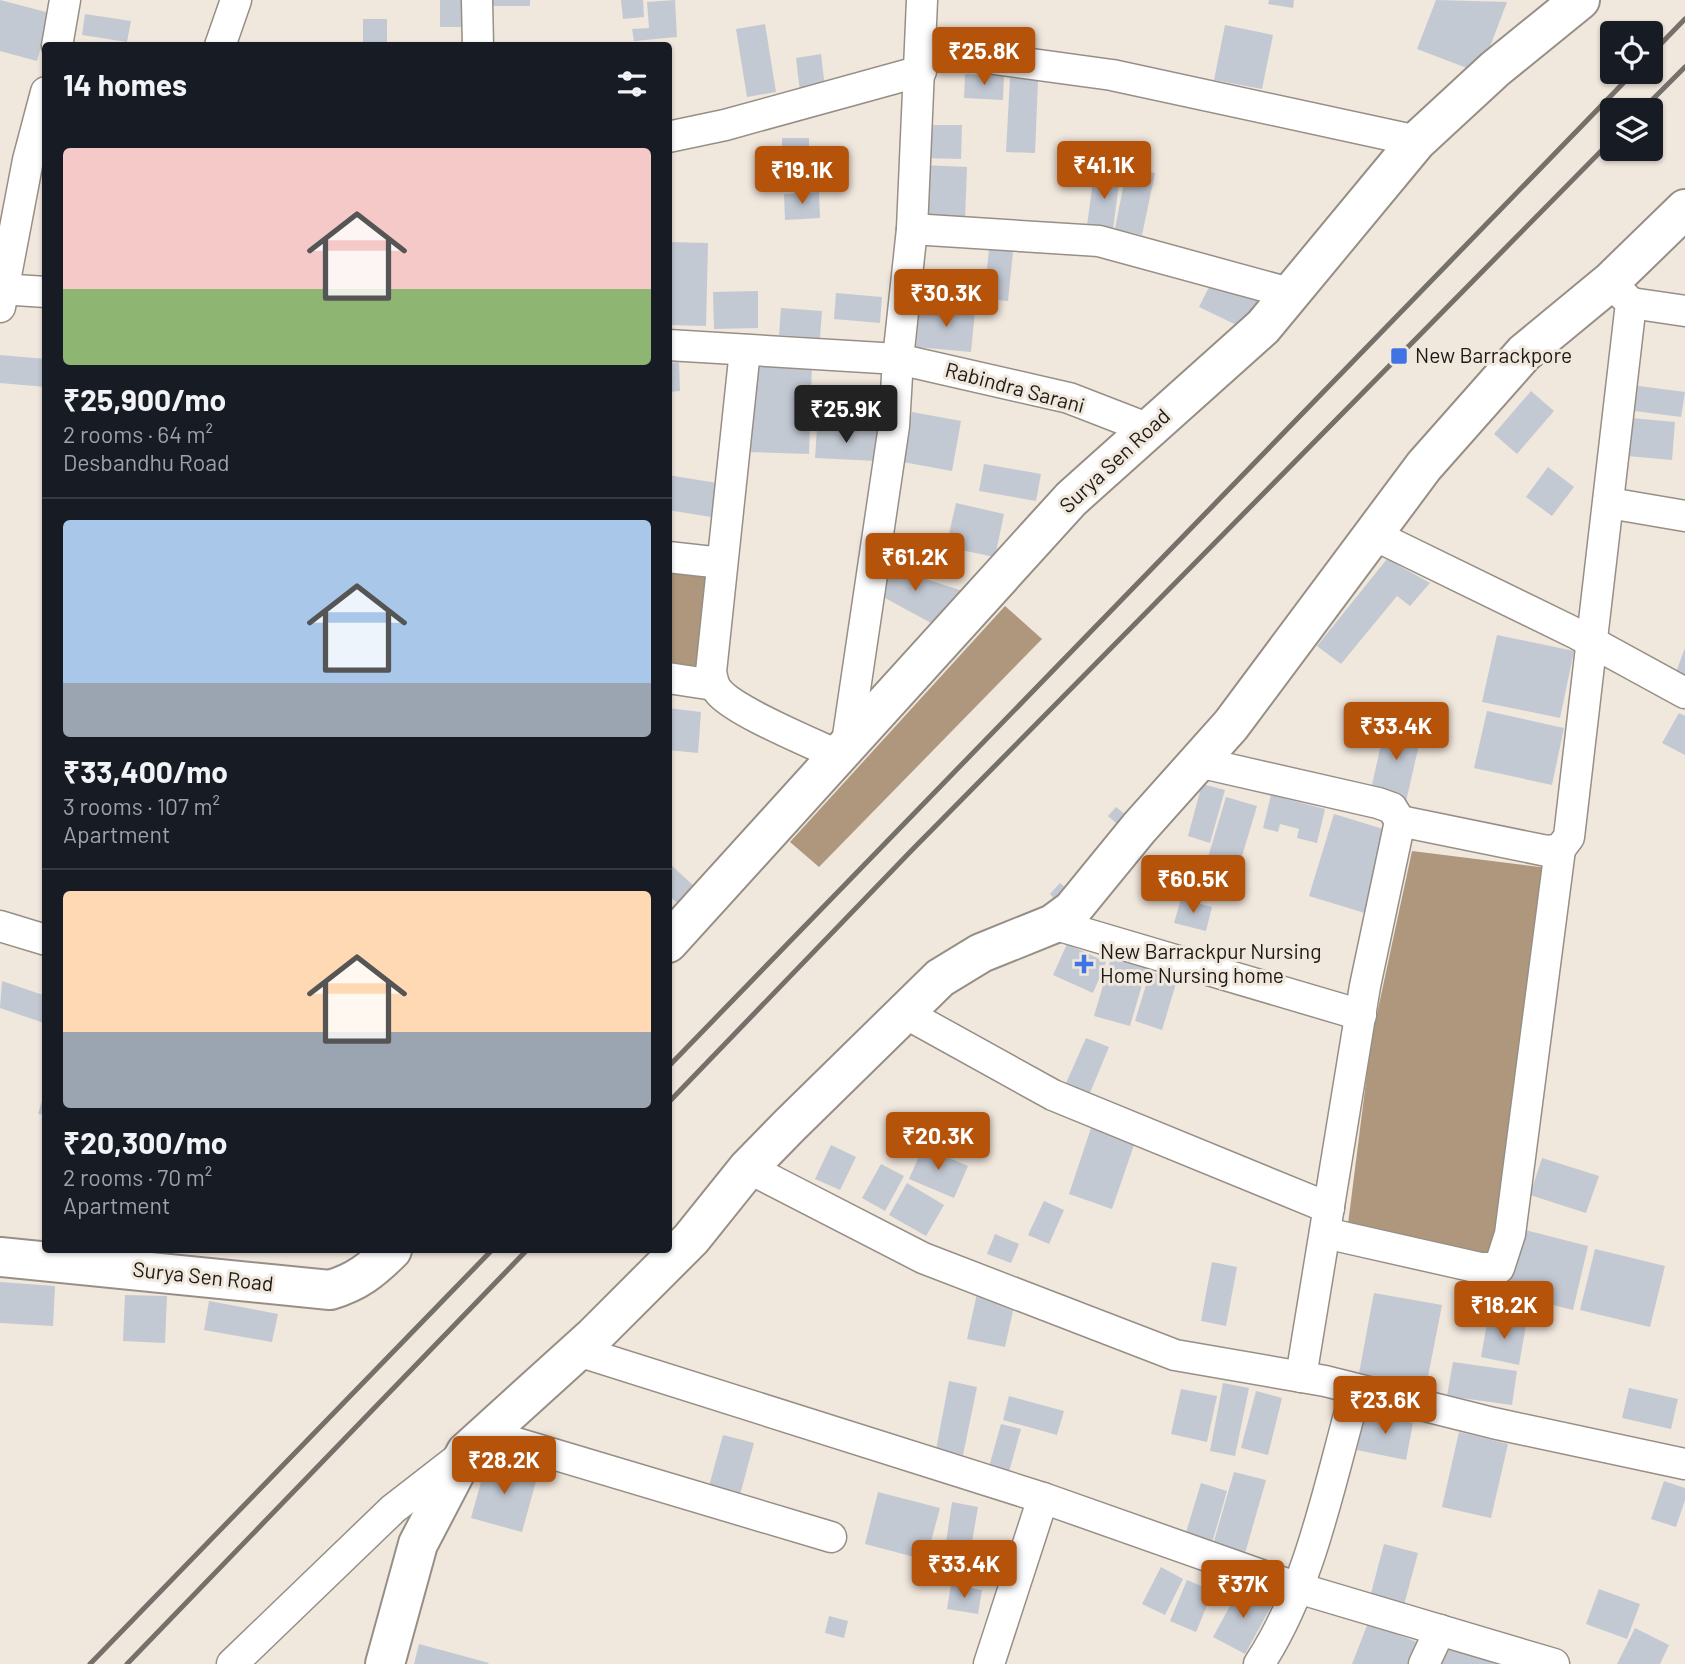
<!DOCTYPE html>
<html lang="en">
<head>
<meta charset="utf-8">
<style>
  :root { --surface:#171b24; --page:#242831; --text:#f1f3f6; --muted:#9ea1a6; --line:#363941; --accent:#b45309 }
  body { margin:0; font-family:Barlow,sans-serif; background:var(--page); color:var(--text); height:100vh; display:flex; flex-direction:column; font-size:26px; white-space:nowrap }
  * { box-sizing:border-box; margin:0 }
  p { font-size:23px; color:var(--muted) }
  .icon { flex:none; width:38px; height:38px; fill:none; stroke:currentColor; stroke-width:2; stroke-linecap:round; stroke-linejoin:round }
  .map { position:relative; flex:1; overflow:hidden }
  .sheet { position:absolute; left:42px; top:42px; width:630px; height:1211px; display:flex; flex-direction:column; background:var(--surface); border-radius:7px; box-shadow:0 2px 5px #0004 }
  .sheet>* { flex:none }
  .controls { position:absolute; left:1600px; top:21px; display:grid; gap:14px }
  .controls a { display:grid; place-items:center; width:63px; height:63px; border-radius:7px; background:var(--surface); box-shadow:0 2px 5px #0004; font-size:35px }
  .price { position:absolute; translate:-50% -60px; padding:0 16px; border-radius:7px; background:var(--accent); color:#fff; font-size:23px; line-height:46px; filter:drop-shadow(0 2px 4px #0008) }
  .price::after { content:''; position:absolute; left:50%; top:42px; width:21px; height:16px; margin-left:-10px; background:inherit; clip-path:polygon(0 0,100% 0,50% 100%) }
  .price.active { background:#222; color:#fff }
  ul { padding:0; list-style:none }
  li { display:grid; align-content:center; gap:14px; height:371px; padding:0 21px }
  li+li { border-top:2px solid var(--line) }
  li span { display:grid; place-items:center; height:217px; border-radius:7px; color:#555 }
  li>.icon { margin-inline-start:auto }
  span .icon { width:126px; height:126px; fill:#fffc; stroke-width:1 }
  li b { font-size:30px }
  h2 { display:flex; justify-content:space-between; align-items:center; height:84px; padding:0 21px; font-size:30px }
  .map>svg:first-child { display:block }
  .water { fill:#ae977c }
  .building { fill:#c3c9d3 }
  .lines { fill:none; stroke-linecap:round; stroke-linejoin:round }
  .street-casing { stroke:#978f86; stroke-width:33 }
  .secondary-casing { stroke:#978f86; stroke-width:42 }
  .street { stroke:#fff; stroke-width:30 }
  .secondary { stroke:#fff; stroke-width:38 }
  .rail { stroke:#757069; stroke-width:5 }
  .poi-dot { fill:#4073e3; stroke:#f0e7dd; stroke-width:2.5 }
  .labels { text-anchor:middle; stroke-width:6; stroke-linejoin:round; paint-order:stroke }
  .poi-label { font-size:21px; fill:#1d1a16; stroke:#f0e7dd; text-anchor:start }
  .street-label { font-size:21px; fill:#1d1a16; stroke:#f0e7dd }
</style>
</head>
<body>
<div class="map">
<svg width="1685" height="1664" viewBox="0 0 1685 1664">
  <rect width="100%" height="100%" fill="#f0e7dd"/>
  <g class="water">
    <path d="M668 572 711 578 700 672 669 667Z"/>
    <path d="M1005 606 1042 639 819 867 790 842Z"/>
    <path d="M1412 851 1547 868 1493 1256 1347 1232 1371 1042Z"/>
  </g>
  <g class="building">
    <path d="M0 0 50 13 37 61 0 51Z"/>
    <rect x="440" y="0" width="23" height="27"/>
    <rect x="493" y="0" width="37" height="6"/>
    <path d="M621 0H643L644 17 623 19Z"/>
    <path d="M675 0 677 37 634 41 632 29 649 28 647 2Z"/>
    <path d="M1269 0H1294L1293 8 1268 4Z"/>
    <path d="M1436 0 1507 2 1480 73 1417 49Z"/>
    <path d="M85 14 131 21 127 42 82 35Z"/>
    <rect x="363" y="19" width="24" height="27"/>
    <path d="M765 24 776 92 747 97 736 29Z"/>
    <path d="M1225 25 1273 35 1262 89 1214 80Z"/>
    <path d="M821 54 825 88 800 92 796 58Z"/>
    <path d="M965 74 1004 76 1003 100 964 98Z"/>
    <path d="M1010 78 1038 80 1035 153 1006 152Z"/>
    <path d="M925 125H962L961 159 923 158Z"/>
    <rect x="782" y="138" width="27" height="44"/>
    <path d="M921 165 967 167 965 220 920 218Z"/>
    <path d="M1127 167 1155 173 1142 235 1115 229Z"/>
    <path d="M1094 173 1120 176 1113 229 1087 226Z"/>
    <path d="M819 192 820 218 785 220 784 194Z"/>
    <path d="M990 239 1014 242 1008 301 984 299Z"/>
    <path d="M668 242 708 243 706 326 668 325Z"/>
    <path d="M1214 277 1263 301 1249 331 1199 307Z"/>
    <path d="M758 291V328L714 329 713 292Z"/>
    <path d="M836 293 882 297 880 323 834 319Z"/>
    <path d="M920 306 975 311 971 352 916 347Z"/>
    <path d="M781 308 822 311 820 338 779 335Z"/>
    <path d="M0 355 46 359V387L0 383Z"/>
    <path d="M679 362 680 391 668 392V363Z"/>
    <path d="M752 362 812 364 809 454 749 452Z"/>
    <path d="M1631 385 1685 392 1681 417 1627 410Z"/>
    <path d="M1531 391 1554 411 1517 454 1494 434Z"/>
    <path d="M912 412 961 421 952 471 903 462Z"/>
    <path d="M1620 417 1675 422 1672 460 1616 455Z"/>
    <path d="M817 428 877 431 876 461 815 458Z"/>
    <path d="M984 464 1041 474 1036 501 979 491Z"/>
    <path d="M1548 467 1574 487 1552 516 1526 497Z"/>
    <path d="M668 475 717 483 711 517 668 510Z"/>
    <path d="M956 503 1004 514 995 557 946 547Z"/>
    <path d="M1387 559 1430 583 1410 606 1397 596 1341 664 1317 646Z"/>
    <path d="M882 565 963 591 931 623 874 592Z"/>
    <path d="M1497 635 1574 651 1560 718 1482 702Z"/>
    <path d="M1685 648V684L1673 680Z"/>
    <path d="M668 708 701 712 698 753 668 750Z"/>
    <path d="M1487 711 1564 728 1552 785 1474 768Z"/>
    <path d="M1679 713 1685 716V755L1662 743Z"/>
    <path d="M1387 718 1423 727 1405 806 1369 798Z"/>
    <path d="M1202 784 1225 790 1210 843 1188 836Z"/>
    <path d="M1271 795 1325 809 1317 843 1297 838 1299 829 1280 824 1278 832 1263 828Z"/>
    <path d="M1226 797 1257 806 1237 873 1206 864Z"/>
    <path d="M1116 807 1131 819 1123 829 1108 816Z"/>
    <path d="M1334 814 1393 832 1368 914 1309 896Z"/>
    <path d="M668 862 697 889 681 906 668 895Z"/>
    <path d="M1060 883 1067 889 1056 901 1050 894Z"/>
    <path d="M1181 899 1212 907 1206 931 1174 923Z"/>
    <path d="M1067 944 1106 962 1093 993 1053 975Z"/>
    <path d="M1111 958 1147 968 1130 1026 1094 1016Z"/>
    <path d="M1150 972 1177 980 1162 1030 1135 1021Z"/>
    <path d="M2 981 46 996 44 1023 0 1008Z"/>
    <path d="M1086 1038 1109 1047 1087 1100 1063 1090Z"/>
    <path d="M46 1087V1115L38 1114Z"/>
    <path d="M1091 1128 1135 1142 1112 1209 1069 1194Z"/>
    <path d="M831 1145 856 1157 840 1190 815 1179Z"/>
    <path d="M923 1147 968 1166 954 1198 909 1179Z"/>
    <path d="M1542 1158 1599 1176 1586 1213 1530 1195Z"/>
    <path d="M881 1164 904 1176 885 1211 862 1198Z"/>
    <path d="M907 1183 944 1205 926 1236 889 1215Z"/>
    <path d="M1044 1201 1064 1210 1049 1244 1028 1235Z"/>
    <path d="M1521 1229 1588 1246 1573 1310 1505 1293Z"/>
    <path d="M995 1234 1019 1244 1011 1263 987 1254Z"/>
    <path d="M1595 1249 1665 1266 1650 1327 1580 1310Z"/>
    <path d="M1212 1262 1237 1267 1226 1326 1201 1321Z"/>
    <path d="M0 1282 55 1286 53 1326 0 1323Z"/>
    <path d="M978 1289 1016 1297 1005 1347 967 1339Z"/>
    <path d="M1374 1293 1442 1305 1424 1397 1357 1384Z"/>
    <path d="M125 1295 167 1296 165 1343 123 1341Z"/>
    <path d="M209 1301 278 1314 272 1342 204 1330Z"/>
    <path d="M1488 1318 1526 1325 1519 1365 1481 1357Z"/>
    <path d="M1453 1362 1517 1371 1512 1405 1447 1396Z"/>
    <path d="M949 1381 977 1387 963 1455 936 1450Z"/>
    <path d="M1223 1383 1249 1388 1235 1456 1210 1451Z"/>
    <path d="M1629 1388 1678 1399 1671 1429 1622 1418Z"/>
    <path d="M1181 1389 1217 1396 1207 1442 1171 1434Z"/>
    <path d="M1256 1391 1282 1398 1268 1455 1241 1448Z"/>
    <path d="M1009 1396 1064 1411 1057 1435 1003 1420Z"/>
    <path d="M1364 1413 1413 1423 1406 1460 1357 1450Z"/>
    <path d="M1001 1424 1021 1429 1007 1479 987 1474Z"/>
    <path d="M1459 1432 1508 1444 1491 1518 1442 1507Z"/>
    <path d="M723 1435 754 1443 737 1506 706 1497Z"/>
    <path d="M487 1460 538 1474 522 1532 471 1518Z"/>
    <path d="M1234 1472 1266 1480 1244 1557 1212 1548Z"/>
    <path d="M1664 1481 1685 1488V1500L1676 1527 1651 1519Z"/>
    <path d="M1201 1483 1227 1491 1212 1543 1185 1536Z"/>
    <path d="M878 1492 940 1508 926 1560 865 1544Z"/>
    <path d="M952 1502 978 1507 969 1560 944 1556Z"/>
    <path d="M1384 1544 1418 1553 1404 1605 1370 1597Z"/>
    <path d="M1161 1567 1183 1579 1165 1615 1142 1604Z"/>
    <path d="M1187 1580 1213 1591 1196 1632 1170 1621Z"/>
    <path d="M951 1585 982 1590 978 1614 947 1609Z"/>
    <path d="M1241 1586 1273 1603 1245 1654 1213 1637Z"/>
    <path d="M1599 1589 1640 1604 1627 1639 1586 1624Z"/>
    <path d="M829 1616 848 1621 844 1638 825 1633Z"/>
    <path d="M1368 1623 1417 1642 1408 1664H1352Z"/>
    <path d="M1635 1628 1669 1645 1660 1664H1617Z"/>
    <path d="M1452 1640 1495 1662 1494 1664H1440Z"/>
    <path d="M419 1644 489 1663 488 1664H414Z"/>
  </g>
  <g class="lines">
    <g class="street-casing">
      <g id="street">
        <path d="M477 0 478 46"/>
        <path d="M57 46 65 0"/>
        <path d="M220 46 236 0"/>
        <path d="M921 49 1112 75 1417 141"/>
        <path d="M668 137 725 125 921 71"/>
        <path d="M912 229 1099 241 1293 294"/>
        <path d="M0 289 46 292"/>
        <path d="M1631 303 1685 311"/>
        <path d="M0 307 28 160 46 92"/>
        <path d="M668 345 898 359 1069 398 1149 429"/>
        <path d="M745 350 711 672C713 680 713 686 719 692 736 712 810 742 837 755"/>
        <path d="M1609 503 1685 516"/>
        <path d="M1372 534 1577 634 1685 693"/>
        <path d="M668 557 722 563"/>
        <path d="M668 678 714 685"/>
        <path d="M847 743 894 426 898 359 912 229 922 0"/>
        <path d="M1198 762 1378 803 1392 808 1400 821 1365 986 1301 1377"/>
        <path d="M1400 821 1547 851 1560 849 1569 837 1631 303 1610 282"/>
        <path d="M1053 924 1361 1015"/>
        <path d="M0 926 46 940"/>
        <path d="M903 1012 1053 1095 1329 1208"/>
        <path d="M748 1168 923 1258 1175 1355 1325 1381 1493 1423 1685 1464"/>
        <path d="M1325 1233 1480 1268H1499L1510 1234 1560 849"/>
        <path d="M578 1351 1043 1498 1298 1588 1554 1664"/>
        <path d="M486 1434 831 1537"/>
        <path d="M232 1664 393 1509 460 1457"/>
        <path d="M989 1664 1043 1498"/>
        <path d="M1259 1664C1311 1586 1330 1480 1356 1390"/>
        <path d="M1424 1664 1440 1630"/>
      </g>
    </g>
    <g class="secondary-casing">
      <g id="secondary">
        <path d="M668 943 1071 499 1263 327 1417 141 1495 69 1580 0"/>
        <path d="M0 1257 330 1290C357 1282 372 1270 392 1250"/>
        <path d="M385 1664 418 1544 466 1452 594 1336 691 1239 748 1168 790 1125 940 978 981 953 1053 924 1072 910 1139 828 1231 725 1424 466 1524 353 1610 282 1685 209"/>
      </g>
    </g>
    <use href="#street" class="street"/>
    <use href="#secondary" class="secondary"/>
    <g class="rail">
      <path d="M1650 55 1685 19"/>
      <path d="M1642 110 1685 67"/>
      <path d="M668 1067 1634 72"/>
      <path d="M668 1103 911 851 1612 140"/>
      <path d="M90 1664 492 1250"/>
      <path d="M127 1664 527 1250"/>
    </g>
  </g>
  <g class="poi-dot">
    <rect x="1390" y="347" width="18" height="18" rx="3.5"/>
    <path d="M1080.5 953.5h7v7h7v7h-7v7h-7v-7h-7v-7h7z"/>
  </g>
  <g class="labels">
    <g class="poi-label">
      <text x="1415" y="363">New Barrackpore</text>
      <text x="1100" y="959">New Barrackpur Nursing<tspan x="1100" dy="24">Home Nursing home</tspan></text>
    </g>
    <g class="street-label">
      <text transform="translate(1015 388) rotate(15)" y="7">Rabindra Sarani</text>
      <text transform="translate(1115 461) rotate(-43)" y="7">Surya Sen Road</text>
      <text transform="translate(203 1277) rotate(6)" y="7">Surya Sen Road</text>
    </g>
  </g>
</svg>
<div class="controls">
<a><svg class="icon" aria-label="locate" viewBox="0 0 24 24"><circle cx="12" cy="12" r="6"/><path d="M12 2v4M12 18v4M2 12h4M18 12h4"/></svg></a>
<a><svg class="icon" aria-label="layers" viewBox="0 0 24 24"><path d="M12 4l9 5-9 5-9-5zM3 14l9 5 9-5"/></svg></a>
</div>
<b class="price" style="left:984px;top:87px">₹25.8K</b>
<b class="price" style="left:1104px;top:201px">₹41.1K</b>
<b class="price" style="left:802px;top:206px">₹19.1K</b>
<b class="price" style="left:946px;top:329px">₹30.3K</b>
<b class="price active" style="left:846px;top:445px">₹25.9K</b>
<b class="price" style="left:915px;top:593px">₹61.2K</b>
<b class="price" style="left:1396px;top:762px">₹33.4K</b>
<b class="price" style="left:1193px;top:915px">₹60.5K</b>
<b class="price" style="left:938px;top:1172px">₹20.3K</b>
<b class="price" style="left:1504px;top:1341px">₹18.2K</b>
<b class="price" style="left:1385px;top:1436px">₹23.6K</b>
<b class="price" style="left:504px;top:1496px">₹28.2K</b>
<b class="price" style="left:964px;top:1600px">₹33.4K</b>
<b class="price" style="left:1243px;top:1620px">₹37K</b>
<section class="sheet">
<h2>14 homes<svg class="icon" aria-label="filters" viewBox="0 0 24 24"><path d="M4 7h16M4 17h16"/><circle cx="9" cy="7" r="2"/><circle cx="15" cy="17" r="2"/></svg></h2>
<ul>
<li><span style="background:linear-gradient(#f6c9c9 65%,#8fb573 0)"><svg class="icon" aria-label="home" viewBox="0 0 24 24"><path d="M3 11l9-7 9 7M6 9v11h12V9"/></svg></span><div><b>₹25,900/mo</b><p>2 rooms · 64 m²</p><p>Desbandhu Road</p></div></li>
<li><span style="background:linear-gradient(#a9c7e8 75%,#9aa5b1 0)"><svg class="icon" aria-label="home" viewBox="0 0 24 24"><path d="M3 11l9-7 9 7M6 9v11h12V9"/></svg></span><div><b>₹33,400/mo</b><p>3 rooms · 107 m²</p><p>Apartment</p></div></li>
<li><span style="background:linear-gradient(#ffd9b3 65%,#9aa5b1 0)"><svg class="icon" aria-label="home" viewBox="0 0 24 24"><path d="M3 11l9-7 9 7M6 9v11h12V9"/></svg></span><div><b>₹20,300/mo</b><p>2 rooms · 70 m²</p><p>Apartment</p></div></li>
</ul>
</section>
</div>
</body>
</html>
